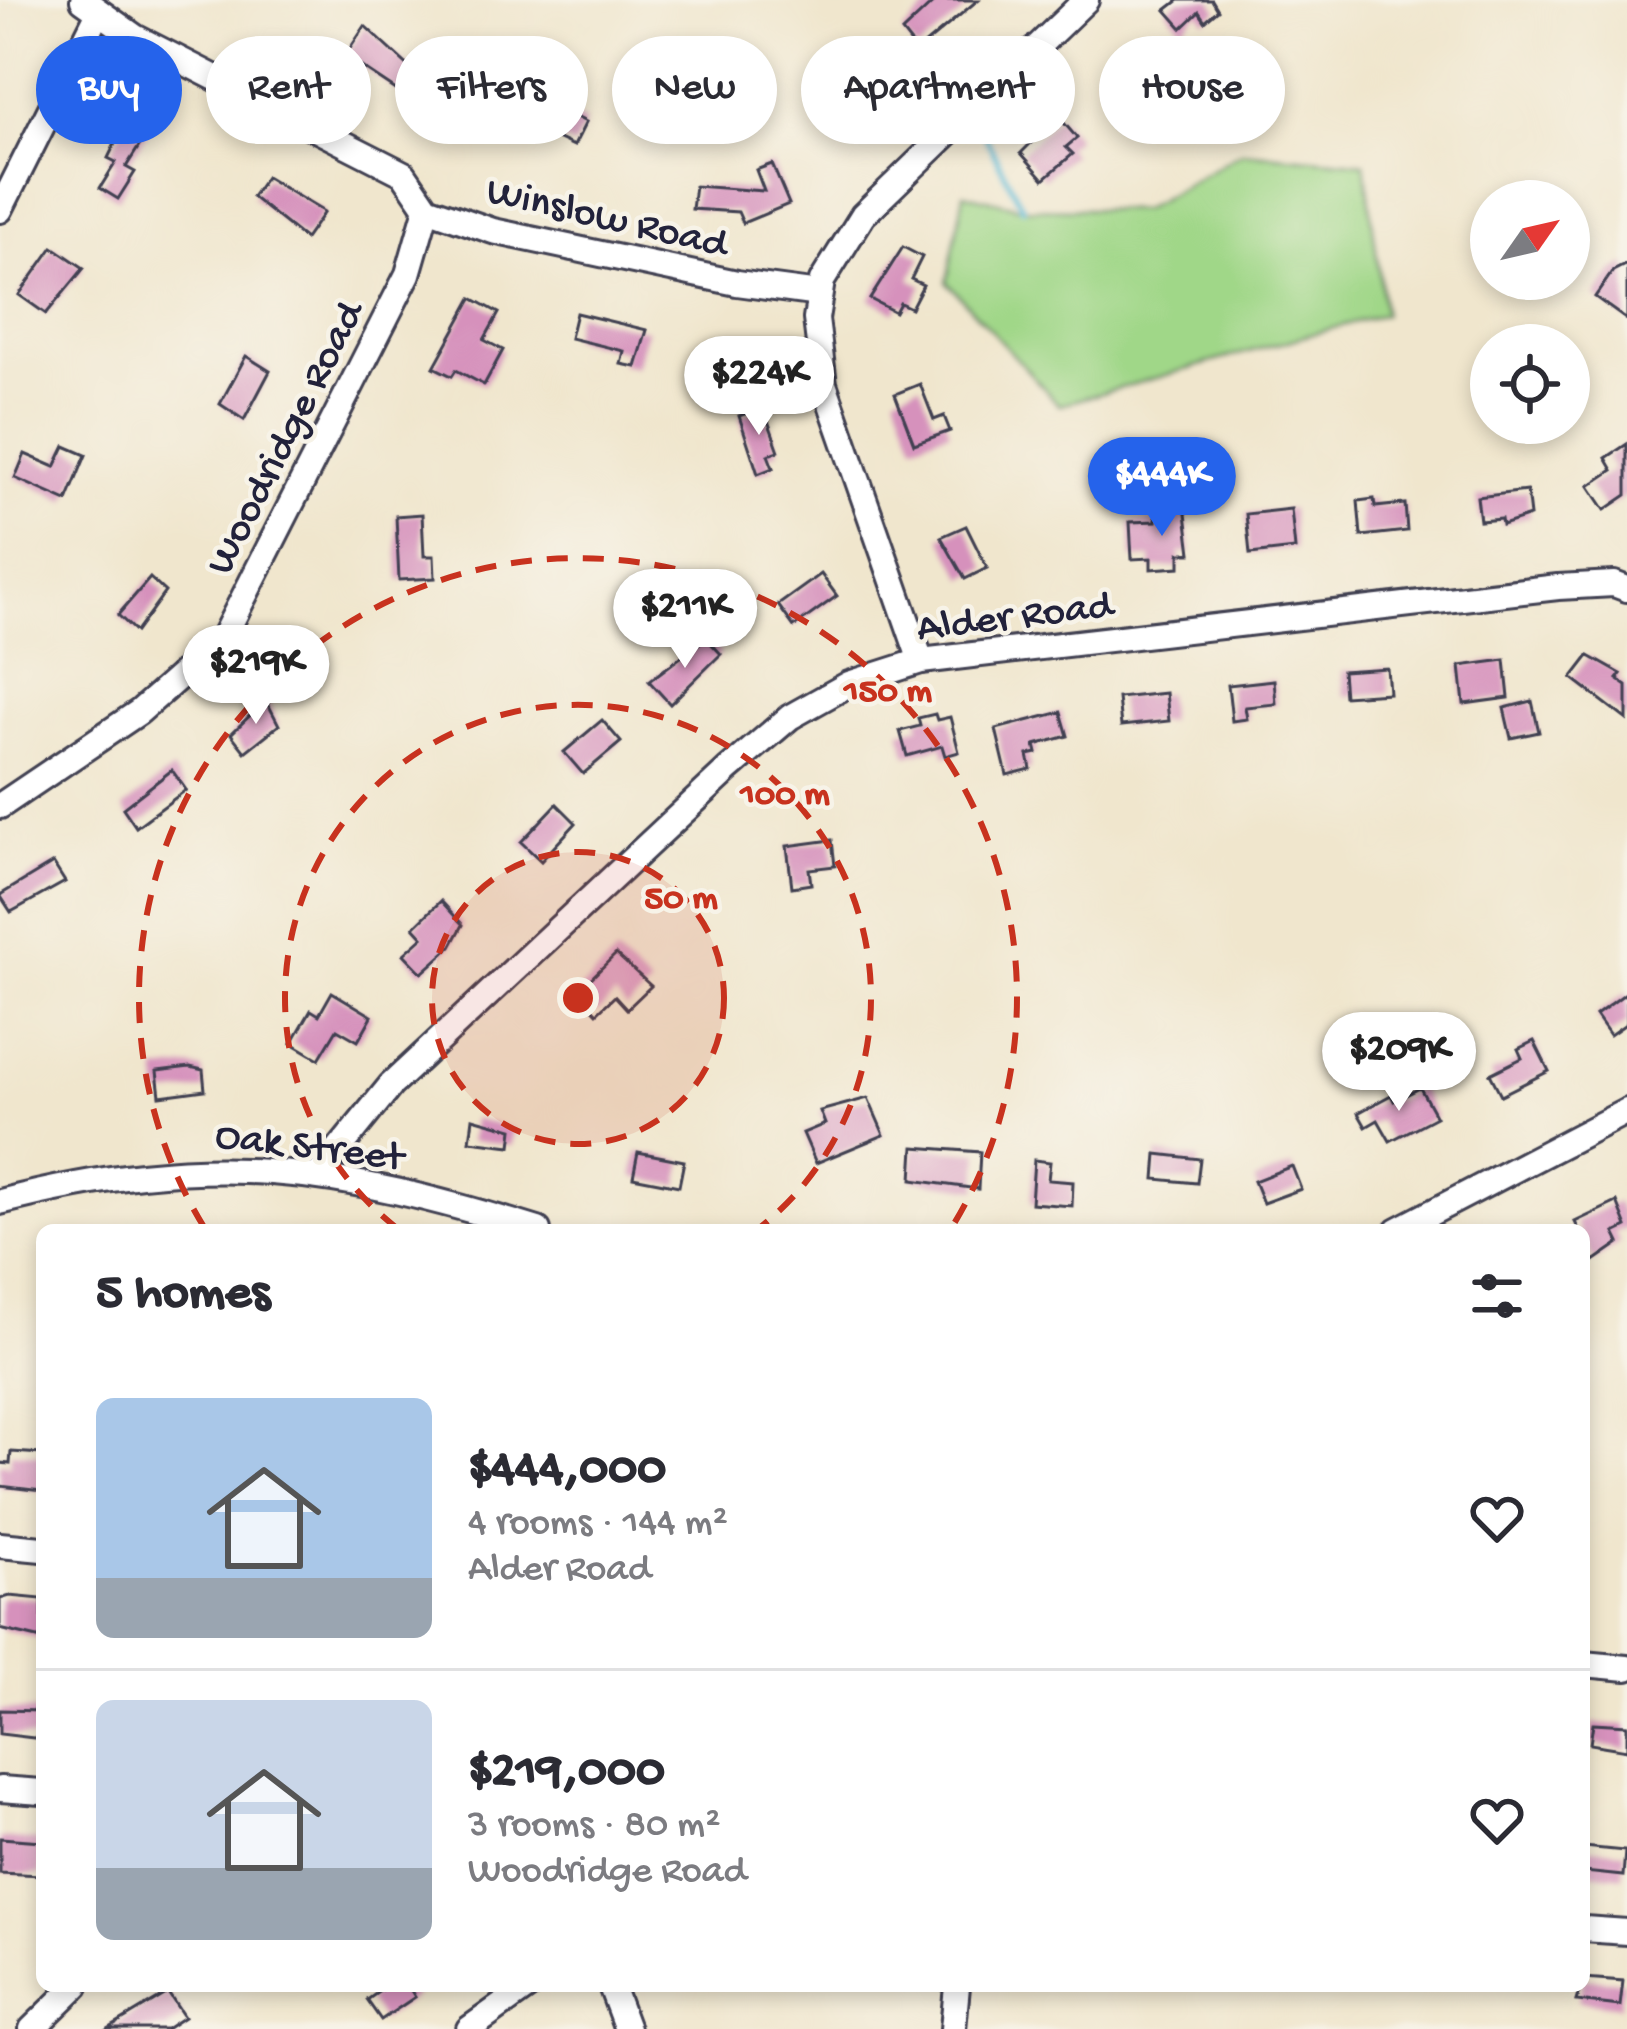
<!DOCTYPE html>
<html lang="en">
<head>
<meta charset="utf-8">
<style>
  :root { --surface:#fff; --page:#f7f7f7; --text:#2b2b33; --muted:#7c7c81; --line:#e1e1e2; --accent:#2563eb }
  body { margin:0; font-family:"Gochi Hand",sans-serif; background:var(--page); color:var(--text); height:100vh; display:flex; flex-direction:column; font-size:45px; white-space:nowrap }
  * { box-sizing:border-box; margin:0 }
  p { font-size:39px; color:var(--muted) }
  .icon { flex:none; width:66px; height:66px; fill:none; stroke:currentColor; stroke-width:2; stroke-linecap:round; stroke-linejoin:round }
  .map { position:relative; flex:1; overflow:hidden }
  .panel { position:absolute; left:36px; top:1224px; width:1554px; height:768px; display:flex; flex-direction:column; background:var(--surface); border-radius:18px; box-shadow:0 6px 18px #0003 }
  .panel>* { flex:none }
  .banner { position:absolute; left:36px; top:36px; width:1557px; height:108px; display:flex; gap:24px }
  .needle { width:78px; rotate:56deg }
  .fabs { position:absolute; left:1470px; top:180px; display:grid; gap:24px }
  .fabs a { display:grid; place-items:center; width:120px; height:120px; border-radius:50%; background:var(--surface); box-shadow:0 6px 18px #0003; font-size:60px }
  .price { position:absolute; translate:-50% -102px; padding:0 27px; border-radius:42px; background:#fff; color:#222; font-size:39px; line-height:78px; filter:drop-shadow(0 3px 6px #0008) }
  .price::after { content:''; position:absolute; left:50%; top:72px; width:36px; height:27px; margin-left:-18px; background:inherit; clip-path:polygon(0 0,100% 0,50% 100%) }
  .price.current { background:var(--accent); color:#fff }
  ul { padding:0; list-style:none }
  li { display:flex; align-items:center; gap:36px; height:300px; padding:0 60px }
  li+li { border-top:3px solid var(--line) }
  li span { display:grid; place-items:center; flex:none; width:336px; height:240px; border-radius:18px; color:#555 }
  li>.icon { margin-inline-start:auto }
  span .icon { width:144px; height:144px; fill:#fffc; stroke-width:1 }
  li b { font-size:51px }
  h2 { display:flex; justify-content:space-between; align-items:center; height:144px; padding:0 60px; font-size:51px }
  .tag { padding:0 42px; border-radius:54px; background:var(--surface); box-shadow:0 6px 18px #0003; font-size:42px; line-height:108px }
  .tag.current { background:var(--accent); color:#fff }
  .map>svg:first-child { display:block }
  .green { fill:#a0d788; stroke:#617c62; stroke-width:3 }
  .lines { fill:none; stroke-linecap:round; stroke-linejoin:round }
  .stream { stroke:#56b9d4; stroke-width:6 }
  .building { fill:#d691bc }
  .minor-casing { stroke:#413f51; stroke-width:30 }
  .minor { stroke:#fff; stroke-width:24 }
  .ring { fill:none; stroke:#c8321e; stroke-width:6; stroke-dasharray:21 15 }
  .labels { text-anchor:middle; stroke-width:9; stroke-linejoin:round; paint-order:stroke }
  .street-label { font-size:42px; fill:#22223b; stroke:#f7f3e8 }
  .centre { fill:#c8321e; stroke:#f7f3e8; stroke-width:6 }
  .ring-label { font-size:36px; text-anchor:middle; font-weight:bold; fill:#c8321e; stroke:#f7f3e8; stroke-width:9; stroke-linejoin:round; paint-order:stroke }
</style>
</head>
<body>
<div class="map">
<svg width="1627" height="2029" viewBox="0 0 1627 2029">
  <rect width="100%" height="100%" fill="#f7f3e8"/>
  <filter id="ink" filterUnits="userSpaceOnUse"><feTurbulence type="fractalNoise" baseFrequency=".00833" numOctaves="2"/><feDisplacementMap in="SourceGraphic" scale="24" xChannelSelector="R" yChannelSelector="G"/><feConvolveMatrix kernelMatrix="1 2 1 2 8 2 1 2 1" color-interpolation-filters="sRGB"/></filter>
  <filter id="wash" filterUnits="userSpaceOnUse"><feTurbulence type="fractalNoise" baseFrequency=".004" numOctaves="4" result="noise"/><feDisplacementMap in="SourceGraphic" scale="48" xChannelSelector="R" yChannelSelector="G"/><feGaussianBlur stdDeviation="2.7" result="paint"/><feColorMatrix in="noise" values="0 0 0 0 0 0 0 0 0 0 0 0 0 0 0 0 0 1.4 0 .05"/><feComposite in="paint" operator="in"/></filter>
  <g filter="url(#wash)">
    <rect width="100%" height="100%" fill="#f0e6cd"/>
    <path class="green" d="M1242 152 1365 163 1384 314 1059 405 947 282 964 193 1023 208 1142 210Z"/>
    <g class="lines">
      <g class="stream">
        <path d="M840 2 842 0"/>
        <path d="M984 134 1023 208"/>
      </g>
    </g>
    <g id="blocks">
      <g class="building">
        <path d="M936 0H978L917 51 902 32Z"/>
        <path d="M1179 0H1212L1218 10 1205 21 1199 12 1182 28 1166 10Z"/>
        <path d="M365 26 416 73 402 94 345 56Z"/>
        <path d="M1133 51 1166 89 1156 103 1137 100 1124 111 1102 85Z"/>
        <path d="M853 87 871 105 839 137 821 120Z"/>
        <path d="M541 98 575 109 572 115 586 122 574 146 542 131 545 125 531 118Z"/>
        <path d="M129 115 150 129 126 167 135 172 118 199 100 188 116 162 108 158Z"/>
        <path d="M1058 116 1077 138 1066 147 1073 154 1044 179 1021 153Z"/>
        <path d="M772 164 789 204 743 223 738 212 692 209 695 186 764 191 756 170Z"/>
        <path d="M266 177 324 212 305 239 252 197Z"/>
        <path d="M53 247 84 268 46 314 19 295Z"/>
        <path d="M903 247 922 257 911 279 923 285 911 308 900 303 895 312 870 299Z"/>
        <path d="M1627 264V320L1595 297 1613 271Z"/>
        <path d="M472 298 499 313 484 340 503 350 484 385 456 370 452 376 434 367Z"/>
        <path d="M576 313 647 330 636 367 621 364 624 351 570 338Z"/>
        <path d="M246 356 270 371 244 420 220 404Z"/>
        <path d="M920 384 934 420 944 416 950 431 914 444 895 394Z"/>
        <path d="M763 407 779 451 768 455 773 468 758 474 739 416Z"/>
        <path d="M1627 444V495L1605 510 1589 486 1613 470 1606 458Z"/>
        <path d="M65 446 86 455 67 501 15 478 25 454 55 467Z"/>
        <path d="M1527 491 1530 516 1502 525 1501 519 1480 521 1477 497Z"/>
        <path d="M1374 499 1375 507 1405 504 1407 531 1361 536 1358 501Z"/>
        <path d="M1185 506 1191 553H1180V567L1151 569V558L1132 559 1130 522 1156 521V516L1166 515V507Z"/>
        <path d="M1291 509 1295 549 1250 554 1246 514Z"/>
        <path d="M422 514 424 556H434L435 578 399 580 396 516Z"/>
        <path d="M966 526 987 568 965 579 941 537Z"/>
        <path d="M821 574 837 596 794 627 778 605Z"/>
        <path d="M150 578 165 592 136 632 118 615Z"/>
        <path d="M706 638 721 654 670 704 649 681Z"/>
        <path d="M1589 656 1621 674 1617 679 1627 686V720L1572 678Z"/>
        <path d="M1505 660 1509 698 1464 704 1460 666Z"/>
        <path d="M1387 668 1389 693 1344 696 1342 671Z"/>
        <path d="M1274 680 1276 704 1245 707 1247 719 1232 721 1228 685Z"/>
        <path d="M1166 693 1169 721 1121 726 1118 698Z"/>
        <path d="M266 700 279 725 245 752 231 734Z"/>
        <path d="M1532 701 1539 732 1511 738 1504 708Z"/>
        <path d="M1061 712 1068 736 1035 745 1037 753 1028 755 1031 769 1007 775 996 729Z"/>
        <path d="M935 714 937 720 950 717 959 752 945 756 942 746 907 756 900 731 920 726 918 718Z"/>
        <path d="M602 720 621 742 583 774 564 752Z"/>
        <path d="M172 770 186 790 136 827 123 808Z"/>
        <path d="M557 804 576 823 541 861 521 842Z"/>
        <path d="M832 840 835 866 809 869 811 884 792 887 787 846Z"/>
        <path d="M53 863 65 882 11 912 0 895Z"/>
        <path d="M441 901 463 925 451 947 422 973 404 954 423 937 414 927Z"/>
        <path d="M616 954 651 986 627 1009 615 996 597 1013 577 992Z"/>
        <path d="M332 992 372 1016 358 1041 337 1029 319 1059 292 1043 311 1010 319 1015Z"/>
        <path d="M1627 992V1023L1610 1035 1596 1015Z"/>
        <path d="M1534 1041 1549 1071 1501 1095 1490 1074 1522 1058 1518 1049Z"/>
        <path d="M190 1067 203 1070 205 1090 160 1096 157 1071Z"/>
        <path d="M1420 1088 1436 1117 1390 1141 1378 1120 1366 1127 1358 1113 1391 1095 1394 1101Z"/>
        <path d="M868 1098 884 1135 816 1163 803 1133 825 1124 820 1111Z"/>
        <path d="M473 1118 513 1129 511 1146 470 1141Z"/>
        <path d="M914 1147 980 1152 978 1189 912 1180Z"/>
        <path d="M638 1152 684 1161 679 1186 633 1177Z"/>
        <path d="M1157 1154 1200 1159 1197 1183 1155 1179Z"/>
        <path d="M1034 1160 1050 1162 1048 1180 1073 1182 1072 1206 1031 1203Z"/>
        <path d="M1292 1166 1301 1189 1263 1203 1254 1181Z"/>
        <path d="M1617 1202 1627 1227 1615 1233 1620 1243 1594 1261 1575 1222Z"/>
        <path d="M11 1452 42 1454V1491L0 1486V1463L10 1464Z"/>
        <path d="M10 1596 42 1599V1639L0 1629V1599Z"/>
        <path d="M0 1710 42 1711V1739L0 1734Z"/>
        <path d="M1593 1723 1627 1725V1750L1590 1744Z"/>
        <path d="M0 1838 42 1841 41 1875 0 1873Z"/>
        <path d="M1584 1847 1625 1851 1623 1876 1584 1872Z"/>
        <path d="M1584 1978 1623 1981 1620 2006 1577 2001Z"/>
        <path d="M387 1986H408L415 1997 381 2020 367 2000Z"/>
        <path d="M168 1993 184 2017 166 2029H108Z"/>
      </g>
    </g>
  </g>
  <g filter="url(#ink)">
    <use href="#blocks" fill-opacity="0" stroke="#413f51" stroke-width="3"/>
    <g class="lines">
      <g class="minor-casing">
        <g id="minor">
          <path d="M83 0 135 37 404 174 427 208 493 231 737 283 819 294"/>
          <path d="M0 210 99 12"/>
          <path d="M921 661 824 384 816 319 822 281 863 215 1086 0"/>
          <path d="M0 806 139 712 223 638 408 274 427 208"/>
          <path d="M318 1175 391 1085 728 770 790 717 849 684 921 661 1558 587 1614 584 1627 589"/>
          <path d="M0 1202C210 1148 334 1167 538 1230"/>
          <path d="M1398 1230 1627 1111"/>
          <path d="M0 1545 42 1549"/>
          <path d="M1584 1664 1627 1668"/>
          <path d="M0 1789 42 1792"/>
          <path d="M1584 1929 1627 1932"/>
          <path d="M611 1986 627 2029"/>
          <path d="M32 2029 76 1986"/>
          <path d="M469 2029 529 1986"/>
          <path d="M953 2029 957 1986"/>
        </g>
      </g>
      <use href="#minor" class="minor"/>
    </g>
  </g>
  <circle cx="578" cy="998" r="146" fill="#c8321e" fill-opacity=".12"/>
  <g class="ring">
    <circle cx="578" cy="998" r="146"/>
    <path d="M398 1229A293 293 0 1 1 758 1229"/>
    <path d="M204 1227A439 439 0 1 1 952 1227"/>
  </g>
  <g class="labels">
    <g class="street-label">
      <text transform="translate(608 213) rotate(13)" y="15">Winslow Road</text>
      <text transform="translate(281 436) rotate(-63)" y="15">Woodridge Road</text>
      <text transform="translate(1014 612) rotate(-7)" y="15">Alder Road</text>
      <text transform="translate(310 1142) rotate(7)" y="15">Oak Street</text>
    </g>
  </g>
  <circle cx="578" cy="998" r="18" class="centre"/>
  <g class="ring-label">
    <text x="888" y="700">150 m</text>
    <text x="785" y="803">100 m</text>
    <text x="681" y="907">50 m</text>
  </g>
</svg>
<div class="fabs">
<a><svg class="needle" viewBox="-14 -14 28 28"><path d="M0-13l5 13h-10z" fill="#e53935"/><path d="M0 13l5-13h-10z" fill="#7c7c81"/></svg></a>
<a><svg class="icon" aria-label="locate" viewBox="0 0 24 24"><circle cx="12" cy="12" r="6"/><path d="M12 2v4M12 18v4M2 12h4M18 12h4"/></svg></a>
</div>
<b class="price" style="left:759px;top:438px">$224K</b>
<b class="price current" style="left:1162px;top:539px">$444K</b>
<b class="price" style="left:685px;top:671px">$211K</b>
<b class="price" style="left:256px;top:727px">$219K</b>
<b class="price" style="left:1399px;top:1114px">$209K</b>
<div class="banner">
<a class="tag current">Buy</a>
<a class="tag">Rent</a>
<a class="tag">Filters</a>
<a class="tag">New</a>
<a class="tag">Apartment</a>
<a class="tag">House</a>
</div>
<section class="panel">
<h2>5 homes<svg class="icon" aria-label="filters" viewBox="0 0 24 24"><path d="M4 7h16M4 17h16"/><circle cx="9" cy="7" r="2"/><circle cx="15" cy="17" r="2"/></svg></h2>
<ul>
<li><span style="background:linear-gradient(#a9c7e8 75%,#9aa5b1 0)"><svg class="icon" aria-label="home" viewBox="0 0 24 24"><path d="M3 11l9-7 9 7M6 9v11h12V9"/></svg></span><div><b>$444,000</b><p>4 rooms · 144 m²</p><p>Alder Road</p></div><svg class="icon" aria-label="heart" viewBox="0 0 24 24"><path d="M12 20l-8-8c-3-5 5-10 8-4 3-6 11-1 8 4z"/></svg></li>
<li><span style="background:linear-gradient(#c9d6e8 70%,#9aa5b1 0)"><svg class="icon" aria-label="home" viewBox="0 0 24 24"><path d="M3 11l9-7 9 7M6 9v11h12V9"/></svg></span><div><b>$219,000</b><p>3 rooms · 80 m²</p><p>Woodridge Road</p></div><svg class="icon" aria-label="heart" viewBox="0 0 24 24"><path d="M12 20l-8-8c-3-5 5-10 8-4 3-6 11-1 8 4z"/></svg></li>
</ul>
</section>
</div>
</body>
</html>
